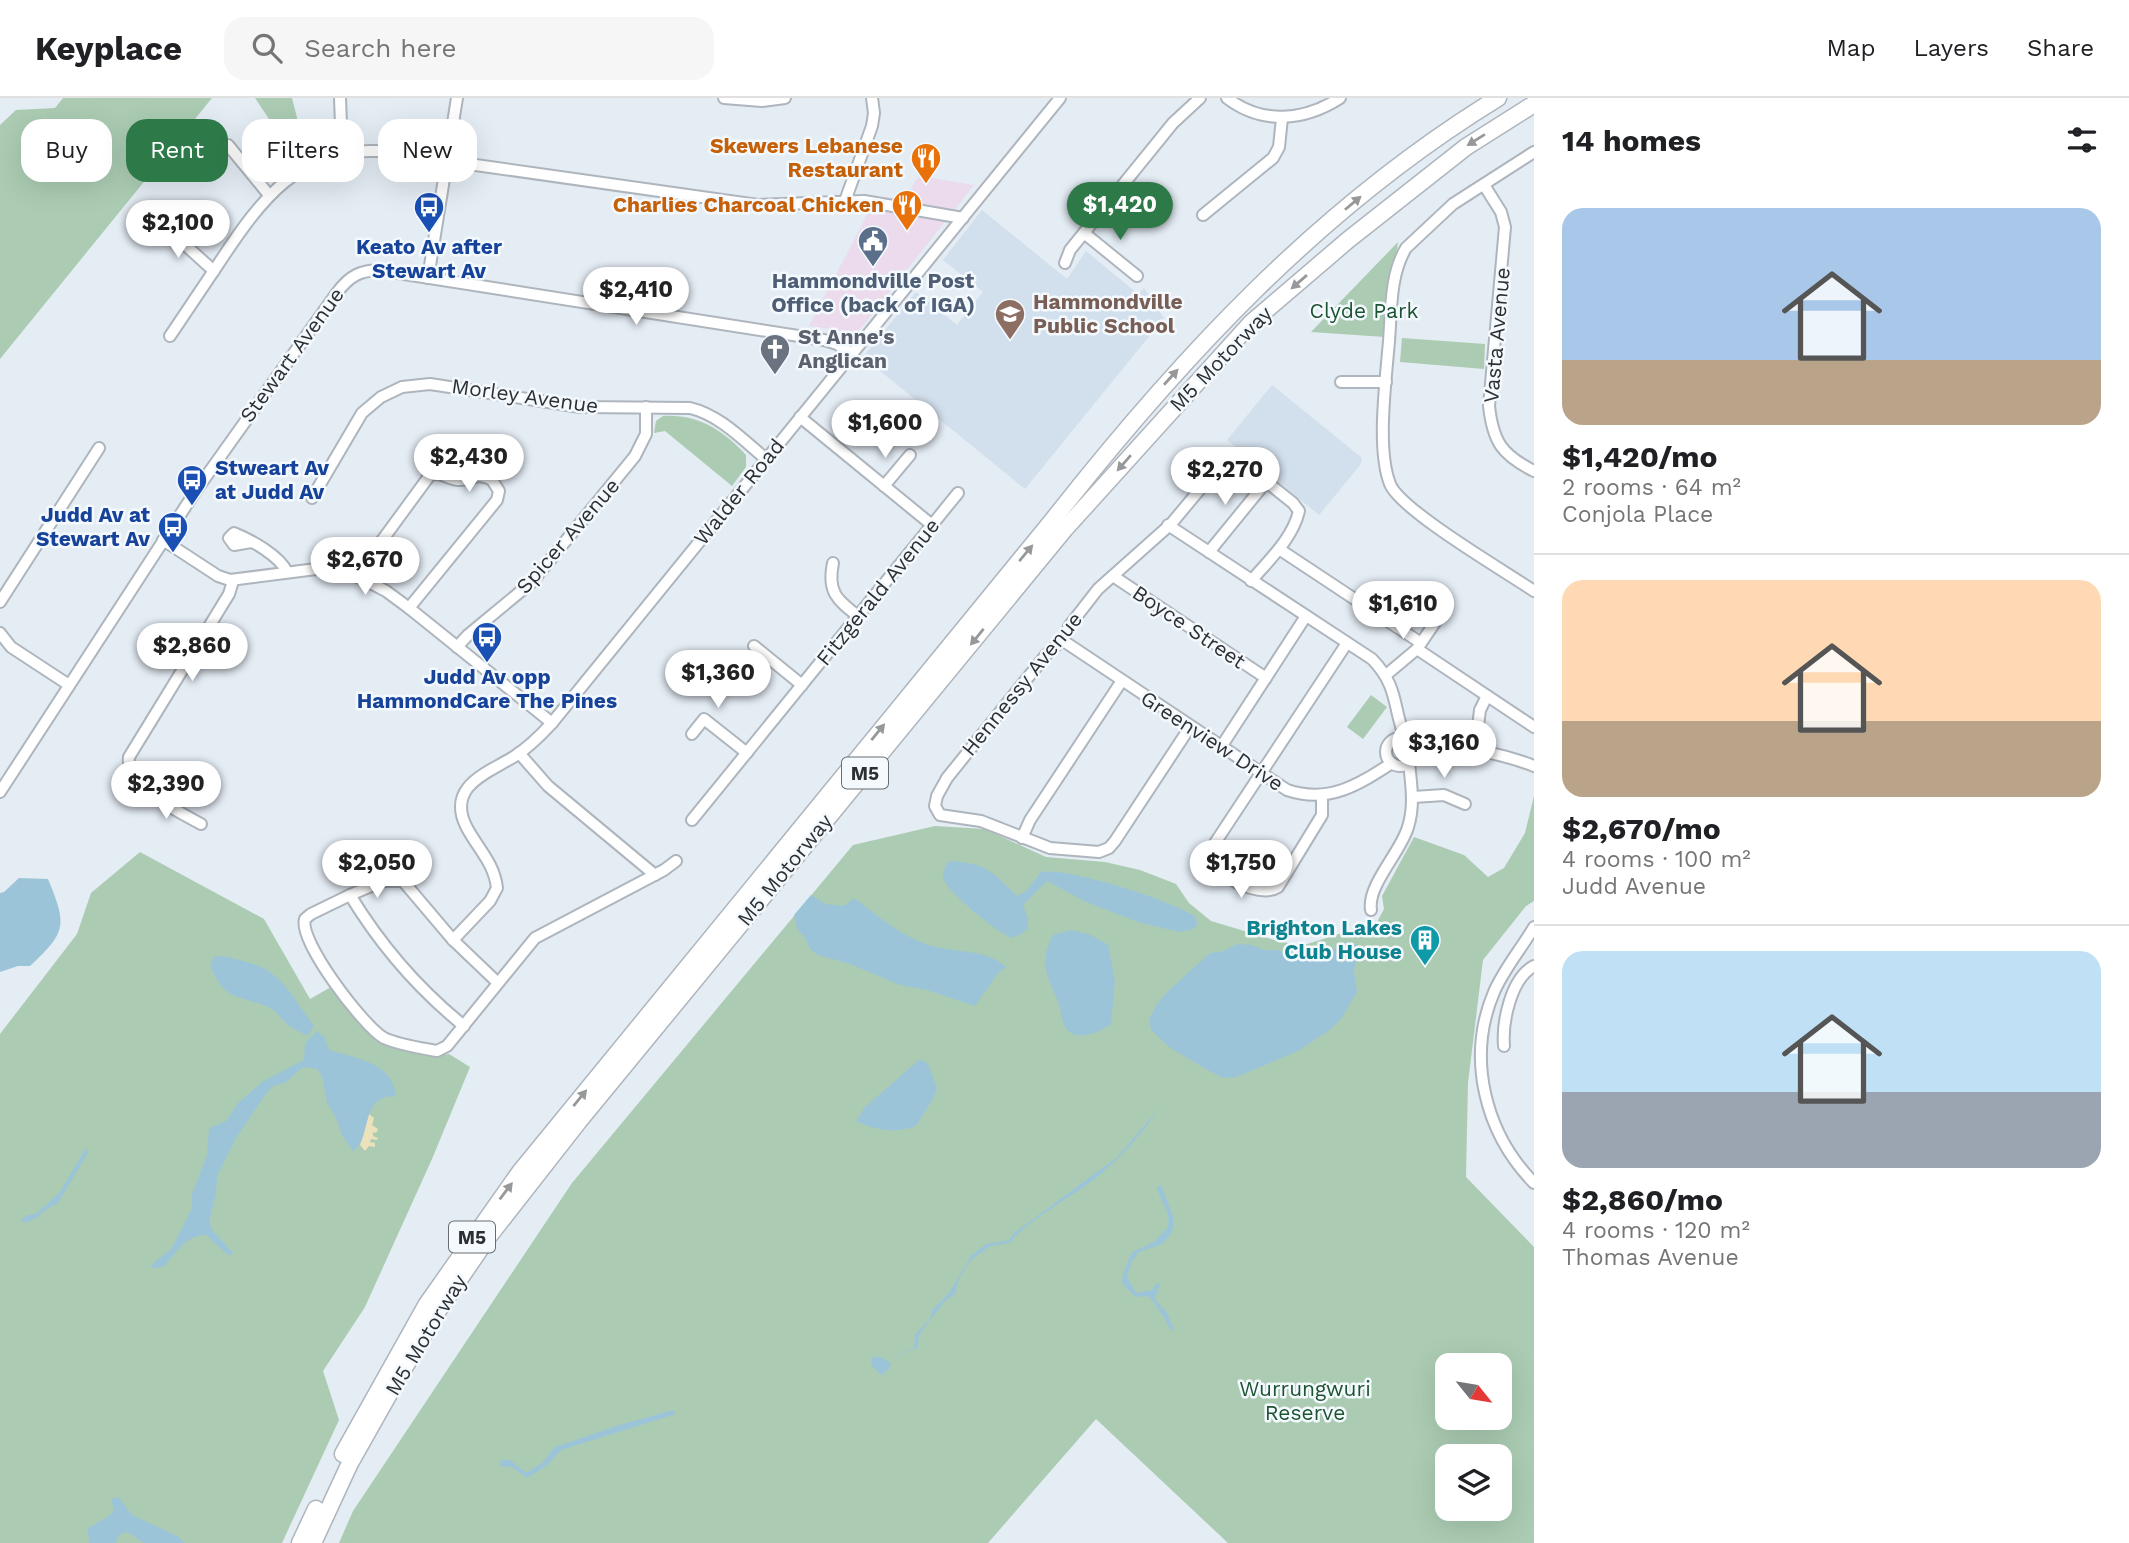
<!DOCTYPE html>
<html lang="en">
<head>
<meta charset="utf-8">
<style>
  :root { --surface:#fff; --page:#f6f6f6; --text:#202124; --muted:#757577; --line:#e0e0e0; --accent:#2d7948 }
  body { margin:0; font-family:"Work Sans",sans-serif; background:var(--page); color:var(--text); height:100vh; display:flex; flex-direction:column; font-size:26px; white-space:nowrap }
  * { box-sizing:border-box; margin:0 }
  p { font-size:23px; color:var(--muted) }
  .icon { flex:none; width:38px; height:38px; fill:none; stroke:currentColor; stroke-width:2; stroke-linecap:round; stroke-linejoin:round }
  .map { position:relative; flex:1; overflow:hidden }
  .sheet { display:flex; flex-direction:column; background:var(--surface); width:595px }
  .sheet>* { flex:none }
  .guide { position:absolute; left:21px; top:21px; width:665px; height:63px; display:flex; gap:14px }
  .needle { width:46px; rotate:120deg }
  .buttons { position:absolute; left:1435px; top:1255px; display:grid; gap:14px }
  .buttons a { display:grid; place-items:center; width:77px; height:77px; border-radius:14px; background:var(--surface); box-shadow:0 7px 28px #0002; font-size:35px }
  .price { position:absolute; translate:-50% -60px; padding:0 16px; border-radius:24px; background:#fff; color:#222; font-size:23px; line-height:46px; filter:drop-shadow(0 2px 4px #0008) }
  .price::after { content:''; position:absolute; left:50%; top:42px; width:21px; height:16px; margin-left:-10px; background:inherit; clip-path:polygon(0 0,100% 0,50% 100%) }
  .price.selected { background:var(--accent); color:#fff }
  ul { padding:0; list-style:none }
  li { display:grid; align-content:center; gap:14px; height:371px; padding:0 28px }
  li+li { border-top:2px solid var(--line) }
  li span { display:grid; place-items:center; height:217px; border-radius:21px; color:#555 }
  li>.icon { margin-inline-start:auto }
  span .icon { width:126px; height:126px; fill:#fffc; stroke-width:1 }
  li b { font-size:30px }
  h2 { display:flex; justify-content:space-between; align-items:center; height:84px; padding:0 28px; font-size:30px }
  .chip { padding:0 24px; border-radius:21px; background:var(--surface); box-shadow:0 7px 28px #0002; font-size:24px; line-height:63px }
  .chip.selected { background:var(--accent); color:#fff }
  header { display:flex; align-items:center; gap:42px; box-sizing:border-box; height:98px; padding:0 35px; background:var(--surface); border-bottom:2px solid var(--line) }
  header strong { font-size:33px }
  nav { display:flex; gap:38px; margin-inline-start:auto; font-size:24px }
  .search { width:490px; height:63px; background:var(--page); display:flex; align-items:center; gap:18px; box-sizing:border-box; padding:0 24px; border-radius:21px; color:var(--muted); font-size:26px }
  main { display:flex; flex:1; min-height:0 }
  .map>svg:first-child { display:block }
  .commercial { fill:#ebdbed }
  .built { fill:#d2dfec }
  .green { fill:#abccb3; fill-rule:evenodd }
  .sand { fill:#ebe2bc }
  .water { fill:#9cc4d8 }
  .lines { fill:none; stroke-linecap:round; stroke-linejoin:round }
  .minor-casing { stroke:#aeb5bd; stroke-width:14 }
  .highway-casing { stroke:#aeb5bd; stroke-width:19 }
  .minor { stroke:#fff; stroke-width:10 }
  .highway { stroke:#fff; stroke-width:16 }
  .oneway { fill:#969899 }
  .labels { text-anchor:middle; stroke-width:5; stroke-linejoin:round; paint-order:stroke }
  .shield { fill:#f4f9fe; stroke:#696c70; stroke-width:2 }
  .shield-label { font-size:19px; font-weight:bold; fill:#2d3033 }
  .food-label { font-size:21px; font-weight:bold; fill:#c56008; stroke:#f4f9fe; text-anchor:end }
  .transit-label { font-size:21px; font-weight:bold; fill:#164399; stroke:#f4f9fe }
  .service-label { font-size:21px; font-weight:bold; fill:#4e5e75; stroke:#f4f9fe }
  .education-label { font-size:21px; font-weight:bold; fill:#785e54; stroke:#f4f9fe; text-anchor:start }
  .park-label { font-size:21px; fill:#1c5330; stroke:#f4f9fe }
  .street-label { font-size:21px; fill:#2d3033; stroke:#f4f9fe }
  .worship-label { font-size:21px; font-weight:bold; fill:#5b616d; stroke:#f4f9fe; text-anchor:start }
  .culture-label { font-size:21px; font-weight:bold; fill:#0d838f; stroke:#f4f9fe; text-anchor:end }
</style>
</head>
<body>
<header>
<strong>Keyplace</strong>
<div class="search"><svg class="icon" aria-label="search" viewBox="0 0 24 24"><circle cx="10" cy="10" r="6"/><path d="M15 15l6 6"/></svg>Search here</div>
<nav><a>Map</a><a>Layers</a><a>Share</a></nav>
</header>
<main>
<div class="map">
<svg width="1534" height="1445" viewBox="0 0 1534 1445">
  <rect width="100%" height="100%" fill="#e4ecf4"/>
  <path class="commercial" d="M920 78 974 87 857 235 809 228 877 98 906 102 915 83Z"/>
  <g class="built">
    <path d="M982 112 1067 181 1086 153 1138 196 1144 190 1164 220 1025 391 863 259 916 194 957 227 983 194 943 162Z"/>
    <path d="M1272 287 1362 360 1361 366 1319 417 1227 342Z"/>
  </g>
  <g class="green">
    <path d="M63 0H212L0 261V27L16 12 55 10Z"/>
    <path d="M255 0H292L307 59 297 63Z"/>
    <path d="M1398 144 1385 239 1311 234Z"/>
    <path d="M1402 240 1485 246 1484 271 1400 264Z"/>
    <path d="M663 318C698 316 723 332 746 357V369L732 388 665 333 654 335 656 323Z"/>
    <path d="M1371 597 1387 609 1363 641 1347 629Z"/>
    <path d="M1534 698V803L1526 808 1483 862 1468 985 1466 1079 1534 1149V1445H1228L1096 1321 988 1445H339L353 1413 572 1085 853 747 935 728 985 731 1046 759 1105 764 1140 772 1176 786 1189 805 1211 823 1281 844 1304 847 1358 830 1375 828 1384 811 1382 798 1414 739 1464 757 1488 779 1504 770 1525 735ZM1447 1267H1500V1320H1447ZM1447 1358H1500V1410H1447Z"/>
    <path d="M140 754 264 821 310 901 331 889 382 945 437 958 449 956 470 969 432 1061 365 1209 323 1273 339 1322 282 1445H0V936L77 836 91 795Z"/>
  </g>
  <path class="sand" d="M369 1016 374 1020 372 1027 378 1031 376 1035 373 1034V1038L378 1040 377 1042 371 1041 370 1044 375 1045V1049L369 1048 365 1053 360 1047Z"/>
  <g class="water">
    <path d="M952 763C990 767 991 773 1017 798L1026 793 1041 774C1068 769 1173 803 1196 819L1197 827 1193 831 1179 834 1138 824 1086 804 1047 783 1023 807 1028 820V830L1021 836 1012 840C998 835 947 794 943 780 942 775 945 769 948 764Z"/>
    <path d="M19 780 48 781C67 827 67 834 30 868H18L0 874V795L4 794Z"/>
    <path d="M811 797 825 806 844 808 854 800C878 818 900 837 928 847 953 855 986 850 1006 869L998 875 975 908 927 892 900 887 850 866 818 857 810 851 805 840 797 831 794 817Z"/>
    <path d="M1071 832 1091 837 1108 847 1115 883 1111 926C1101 934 1076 945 1066 930 1061 923 1061 912 1058 904 1047 876 1038 866 1053 837Z"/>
    <path d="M1348 843 1369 853C1348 865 1355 873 1357 894L1341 921 1331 931 1298 953 1236 979 1223 980 1202 969 1169 949 1151 932 1149 921 1157 906 1168 893 1210 855 1224 853 1237 846 1252 847 1264 852H1276L1287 855H1327Z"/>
    <path d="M223 858C238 862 258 865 271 875 289 888 301 911 314 928L307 938C301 934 293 931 288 927 281 921 277 913 268 909 236 896 225 904 210 867L214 859Z"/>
    <path d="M317 933 324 939 329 952C356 961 392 963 396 998 358 997 373 1042 353 1053L341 1036 337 1022 327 1005 322 978 317 971 303 969 286 984 272 989 263 1000 236 1040 217 1078 216 1096 209 1124 213 1133 233 1155 229 1158 206 1137C184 1138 177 1155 163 1169L152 1170V1166L172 1150 192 1110V1096L207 1057 209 1030 226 1023 238 1005 262 984 304 962 305 945Z"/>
    <path d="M920 961 928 966 937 990 933 1001 916 1028C896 1036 874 1032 856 1023L865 1009Z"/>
    <path d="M1159 1011C1142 1036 1119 1061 1096 1080 1067 1102 1033 1118 1009 1145L990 1148 969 1164 959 1181 955 1196 945 1203 924 1230 919 1238 917 1250 886 1262 891 1265 889 1271 881 1277 871 1267 872 1260 877 1258 886 1262 914 1250 915 1236 930 1221 932 1212 949 1195 971 1158 986 1146 1009 1142 1014 1135 1116 1060Z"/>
    <path d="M86 1050 88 1055 58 1105C43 1110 37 1126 21 1124L25 1118 37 1115 60 1094Z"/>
    <path d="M1161 1087 1173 1118V1130L1168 1140 1160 1147 1139 1154 1132 1163 1127 1179 1136 1195 1152 1192 1158 1184 1160 1186 1155 1201 1167 1215 1174 1231 1172 1234C1164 1220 1159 1210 1148 1198L1135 1199 1122 1185 1123 1176 1132 1154 1154 1144 1168 1129C1171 1113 1160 1104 1157 1089Z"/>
    <path d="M673 1312 676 1316 561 1352 546 1368 527 1380 512 1369 500 1368 501 1362H510L525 1374H528L542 1365 555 1349 616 1328Z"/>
    <path d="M118 1399 132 1417 177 1438 185 1445H144L127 1434 119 1437 116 1445H90L87 1432C94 1424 106 1423 114 1413L111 1401Z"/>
  </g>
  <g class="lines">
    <g class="minor-casing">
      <g id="minor">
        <path d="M340 0 342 55"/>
        <path d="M724 0 762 3 785 0"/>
        <path d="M1227 0C1262 27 1304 23 1340 0"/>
        <path d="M228 47 269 97"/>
        <path d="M1534 54 1453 106 1406 150C1388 180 1392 220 1388 254 1385 290 1377 353 1390 386 1400 412 1506 474 1534 493"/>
        <path d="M1484 87 1501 114 1505 129 1489 308C1493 344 1502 357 1534 373"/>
        <path d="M845 103 872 28 874 15 872 0"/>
        <path d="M1203 117 1273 60 1279 49 1282 20"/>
        <path d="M163 127 214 173"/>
        <path d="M1084 135 1137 178"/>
        <path d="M1065 165 1070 152 1173 25 1200 0"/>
        <path d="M428 180 457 0"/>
        <path d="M170 238C187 213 204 187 221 162 260 103 299 50 377 53L758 107 864 103 963 120"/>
        <path d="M1341 284H1386"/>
        <path d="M800 319 932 427"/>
        <path d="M884 388 910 357"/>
        <path d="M312 400 362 315 381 299 402 289 430 286 580 309 690 310C720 317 743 342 766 361"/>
        <path d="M1168 427 1372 561C1400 590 1392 610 1406 642"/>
        <path d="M163 442 218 478 230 482 316 471 340 473 363 481 386 493 409 510 552 625"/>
        <path d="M251 444 234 447 229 440 234 435C251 442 280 458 287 474"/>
        <path d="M1279 451 1421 545"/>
        <path d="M1209 454 1266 384"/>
        <path d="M833 465C827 494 837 502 858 518"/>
        <path d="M356 478 430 377C442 373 446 381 458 382 473 383 475 373 492 382L499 393 497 402 409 510"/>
        <path d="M1113 478 1266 580"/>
        <path d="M0 504 99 350"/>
        <path d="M0 535 11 549 69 587"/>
        <path d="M1062 542 1287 692C1329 706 1358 687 1392 665"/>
        <path d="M754 548 802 587"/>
        <path d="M457 549 468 537 532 484 635 358 646 336V309"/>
        <path d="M1417 551 1534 629"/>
        <path d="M1386 577 1417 551 1436 523"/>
        <path d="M1190 629 1115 743 1109 750 1099 754 1050 750 981 723 940 717 935 708 937 698 947 680 1046 557 1062 542 1070 527 1098 491 1171 426 1226 360 1239 362 1293 405 1299 413C1293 440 1269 462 1251 483"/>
        <path d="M692 636 704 621 747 655"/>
        <circle cx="1400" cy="654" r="14"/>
        <path d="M1411 647C1423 650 1433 646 1445 647 1476 651 1506 657 1534 668"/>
        <path d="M1221 649 1306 518"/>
        <path d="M1475 652 1480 612 1487 598"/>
        <path d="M519 655 548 688 655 777"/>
        <path d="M0 694 195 394 336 196C349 178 362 170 385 173L824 242 837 246 852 256"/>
        <path d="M1322 697V717L1278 789C1264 798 1237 787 1226 777 1220 770 1216 761 1212 753L1215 745 1347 545"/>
        <path d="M1413 699 1444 697 1465 706"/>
        <path d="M692 722 958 395"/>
        <path d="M201 726C180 714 125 689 129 659L229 496 233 483"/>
        <path d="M1022 740 1030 722 1121 584"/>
        <path d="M350 797 311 816 305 821C298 843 364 929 384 940 399 947 421 950 437 953L447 948 535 840 664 772 676 763"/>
        <path d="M1371 812C1367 787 1401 754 1408 729 1415 707 1411 686 1409 664"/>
        <path d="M1534 829C1521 851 1504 871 1494 894 1466 960 1485 1035 1534 1085"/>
        <path d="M453 842 490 803 497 790C494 764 477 750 466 728 446 687 490 674 515 658 529 649 541 637 552 625L1060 0"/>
        <path d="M464 928C417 890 381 848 350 797L383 783H403L453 842 498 885"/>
        <path d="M1504 948C1502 924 1511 880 1534 868"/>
      </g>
    </g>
    <g class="highway-casing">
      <g id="highway">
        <path d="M343 1356 427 1206 520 1074 1052 423C1180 260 1320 109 1498 0"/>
        <path d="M300 1445 316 1411"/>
        <path d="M313 1445 350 1365 394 1287 439 1211 489 1138 579 1023 1064 432 1251 225 1348 142 1466 49 1534 6"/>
      </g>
    </g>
    <use href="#minor" class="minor"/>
    <use href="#highway" class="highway"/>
  </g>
  <defs><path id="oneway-solid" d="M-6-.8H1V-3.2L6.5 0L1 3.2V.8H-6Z" transform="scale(1.75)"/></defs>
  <g class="oneway">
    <use href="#oneway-solid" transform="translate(1476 42) rotate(148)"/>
    <use href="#oneway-solid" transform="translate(1353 105) rotate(-40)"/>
    <use href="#oneway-solid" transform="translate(1299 184) rotate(139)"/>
    <use href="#oneway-solid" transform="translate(1171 279) rotate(-48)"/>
    <use href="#oneway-solid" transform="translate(1124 365) rotate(131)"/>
    <use href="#oneway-solid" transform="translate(1026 455) rotate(-50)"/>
    <use href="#oneway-solid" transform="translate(977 539) rotate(129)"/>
    <use href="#oneway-solid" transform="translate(878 634) rotate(-51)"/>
    <use href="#oneway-solid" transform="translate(580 1000) rotate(-51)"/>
    <use href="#oneway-solid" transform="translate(506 1093) rotate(-53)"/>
  </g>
  <defs>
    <g id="restaurant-pin" transform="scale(1.575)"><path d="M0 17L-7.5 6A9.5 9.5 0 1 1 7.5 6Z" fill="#e8710a" stroke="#f4f9fe"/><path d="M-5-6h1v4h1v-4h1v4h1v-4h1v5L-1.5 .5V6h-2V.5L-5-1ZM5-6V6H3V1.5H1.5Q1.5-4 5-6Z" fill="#fff"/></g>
    <g id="bus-pin" transform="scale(1.575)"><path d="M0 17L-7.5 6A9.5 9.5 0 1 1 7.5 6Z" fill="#1a4fb4" stroke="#f4f9fe"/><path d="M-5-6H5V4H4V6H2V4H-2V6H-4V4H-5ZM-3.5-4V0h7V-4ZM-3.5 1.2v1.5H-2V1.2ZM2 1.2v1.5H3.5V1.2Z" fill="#fff"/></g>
    <g id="civic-pin" transform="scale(1.575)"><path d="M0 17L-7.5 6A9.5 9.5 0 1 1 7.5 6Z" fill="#5c6f8a" stroke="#f4f9fe"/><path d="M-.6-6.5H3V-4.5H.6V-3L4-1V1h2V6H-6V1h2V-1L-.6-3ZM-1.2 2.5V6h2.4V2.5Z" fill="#fff"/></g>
    <g id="school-pin" transform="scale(1.575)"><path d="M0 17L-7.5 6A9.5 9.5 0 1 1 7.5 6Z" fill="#8d6e63" stroke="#f4f9fe"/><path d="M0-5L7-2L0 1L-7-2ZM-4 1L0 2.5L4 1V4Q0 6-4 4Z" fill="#fff"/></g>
    <g id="church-pin" transform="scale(1.575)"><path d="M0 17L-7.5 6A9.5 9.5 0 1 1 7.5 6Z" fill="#6b7280" stroke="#f4f9fe"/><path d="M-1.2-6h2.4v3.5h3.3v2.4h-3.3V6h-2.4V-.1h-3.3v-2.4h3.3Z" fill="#fff"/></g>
    <g id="building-pin" transform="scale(1.575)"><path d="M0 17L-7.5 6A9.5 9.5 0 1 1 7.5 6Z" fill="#0f9aa8" stroke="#f4f9fe"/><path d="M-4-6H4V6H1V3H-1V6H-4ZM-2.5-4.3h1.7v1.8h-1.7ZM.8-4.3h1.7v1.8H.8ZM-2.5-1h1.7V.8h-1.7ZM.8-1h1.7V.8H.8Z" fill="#fff"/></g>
  </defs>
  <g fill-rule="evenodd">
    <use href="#restaurant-pin" x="926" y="60"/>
    <use href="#restaurant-pin" x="907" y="107"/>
    <use href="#bus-pin" x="429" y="109"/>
    <use href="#civic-pin" x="873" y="143"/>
    <use href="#school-pin" x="1010" y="216"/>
    <use href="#church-pin" x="775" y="251"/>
    <use href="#bus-pin" x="192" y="382"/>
    <use href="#bus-pin" x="173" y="429"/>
    <use href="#bus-pin" x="487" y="539"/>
    <use href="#building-pin" x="1425" y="842"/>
  </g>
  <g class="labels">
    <g class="shield">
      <rect x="842" y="659.5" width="46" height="31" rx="5"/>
      <rect x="449" y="1123.5" width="46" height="31" rx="5"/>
    </g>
    <g class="shield-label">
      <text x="865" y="682">M5</text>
      <text x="472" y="1146">M5</text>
    </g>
    <g class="food-label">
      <text x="903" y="55">Skewers Lebanese<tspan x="903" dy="24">Restaurant</tspan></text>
      <text x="884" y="114">Charlies Charcoal Chicken</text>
    </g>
    <g class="transit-label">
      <text x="429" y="156">Keato Av after<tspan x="429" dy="24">Stewart Av</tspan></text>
      <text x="215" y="377" text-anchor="start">Stweart Av<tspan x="215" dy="24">at Judd Av</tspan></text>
      <text x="150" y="424" text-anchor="end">Judd Av at<tspan x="150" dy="24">Stewart Av</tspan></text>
      <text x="487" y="586">Judd Av opp<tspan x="487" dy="24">HammondCare The Pines</tspan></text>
    </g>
    <g class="service-label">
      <text x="873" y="190">Hammondville Post<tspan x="873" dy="24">Office (back of IGA)</tspan></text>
    </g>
    <g class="education-label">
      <text x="1033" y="211">Hammondville<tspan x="1033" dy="24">Public School</tspan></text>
    </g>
    <g class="park-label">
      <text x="1364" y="220">Clyde Park</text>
      <text x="1305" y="1298">Wurrungwuri<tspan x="1305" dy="24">Reserve</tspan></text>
    </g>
    <g class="street-label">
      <text transform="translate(1497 237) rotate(-85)" y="7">Vasta Avenue</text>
      <text transform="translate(292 257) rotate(-54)" y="7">Stewart Avenue</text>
      <text transform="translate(1221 261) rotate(-46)" y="7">M5 Motorway</text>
      <text transform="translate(525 298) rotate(8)" y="7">Morley Avenue</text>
      <text transform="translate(739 394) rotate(-51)" y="7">Walder Road</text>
      <text transform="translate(568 438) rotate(-49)" y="7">Spicer Avenue</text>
      <text transform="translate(878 494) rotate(-51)" y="7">Fitzgerald Avenue</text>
      <text transform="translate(1189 529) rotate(34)" y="7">Boyce Street</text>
      <text transform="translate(1022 586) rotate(-51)" y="7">Hennessy Avenue</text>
      <text transform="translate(1212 643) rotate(33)" y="7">Greenview Drive</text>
      <text transform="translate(785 772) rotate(-51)" y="7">M5 Motorway</text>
      <text transform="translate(426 1237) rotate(-59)" y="7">M5 Motorway</text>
    </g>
    <g class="worship-label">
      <text x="798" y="246">St Anne's<tspan x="798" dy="24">Anglican</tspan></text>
    </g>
    <g class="culture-label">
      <text x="1402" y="837">Brighton Lakes<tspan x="1402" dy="24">Club House</tspan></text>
    </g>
  </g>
</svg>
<div class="buttons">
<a><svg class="needle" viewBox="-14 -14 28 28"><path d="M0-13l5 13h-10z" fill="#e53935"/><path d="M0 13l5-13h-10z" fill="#757577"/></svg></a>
<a><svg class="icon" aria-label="layers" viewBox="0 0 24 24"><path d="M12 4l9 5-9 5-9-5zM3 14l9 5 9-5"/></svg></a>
</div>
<b class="price selected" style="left:1120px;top:144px">$1,420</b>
<b class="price" style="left:178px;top:162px">$2,100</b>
<b class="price" style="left:636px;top:229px">$2,410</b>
<b class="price" style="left:885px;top:362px">$1,600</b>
<b class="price" style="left:469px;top:396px">$2,430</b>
<b class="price" style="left:1225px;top:409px">$2,270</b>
<b class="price" style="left:365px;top:499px">$2,670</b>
<b class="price" style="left:1403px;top:543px">$1,610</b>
<b class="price" style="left:192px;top:585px">$2,860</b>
<b class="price" style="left:718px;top:612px">$1,360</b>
<b class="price" style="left:1444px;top:682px">$3,160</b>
<b class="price" style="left:166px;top:723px">$2,390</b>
<b class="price" style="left:377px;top:802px">$2,050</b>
<b class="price" style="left:1241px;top:802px">$1,750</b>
<div class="guide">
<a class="chip">Buy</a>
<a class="chip selected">Rent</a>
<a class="chip">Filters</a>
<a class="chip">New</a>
</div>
</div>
<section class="sheet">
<h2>14 homes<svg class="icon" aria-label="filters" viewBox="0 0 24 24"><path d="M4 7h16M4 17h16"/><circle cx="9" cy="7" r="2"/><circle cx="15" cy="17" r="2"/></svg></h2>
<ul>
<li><span style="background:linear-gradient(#a9c7e8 70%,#b9a48a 0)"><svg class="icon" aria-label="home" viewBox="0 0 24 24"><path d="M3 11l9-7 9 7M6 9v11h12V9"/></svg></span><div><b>$1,420/mo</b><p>2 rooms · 64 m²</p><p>Conjola Place</p></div></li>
<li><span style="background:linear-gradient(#ffd9b3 65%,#b9a48a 0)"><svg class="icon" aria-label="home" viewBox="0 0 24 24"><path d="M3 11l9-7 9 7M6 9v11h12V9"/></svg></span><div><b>$2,670/mo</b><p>4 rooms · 100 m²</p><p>Judd Avenue</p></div></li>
<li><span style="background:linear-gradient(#bfe0f5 65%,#9aa5b1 0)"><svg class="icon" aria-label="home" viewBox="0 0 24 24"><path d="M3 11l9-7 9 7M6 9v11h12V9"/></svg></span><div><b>$2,860/mo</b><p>4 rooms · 120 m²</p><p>Thomas Avenue</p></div></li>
</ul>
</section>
</main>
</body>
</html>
